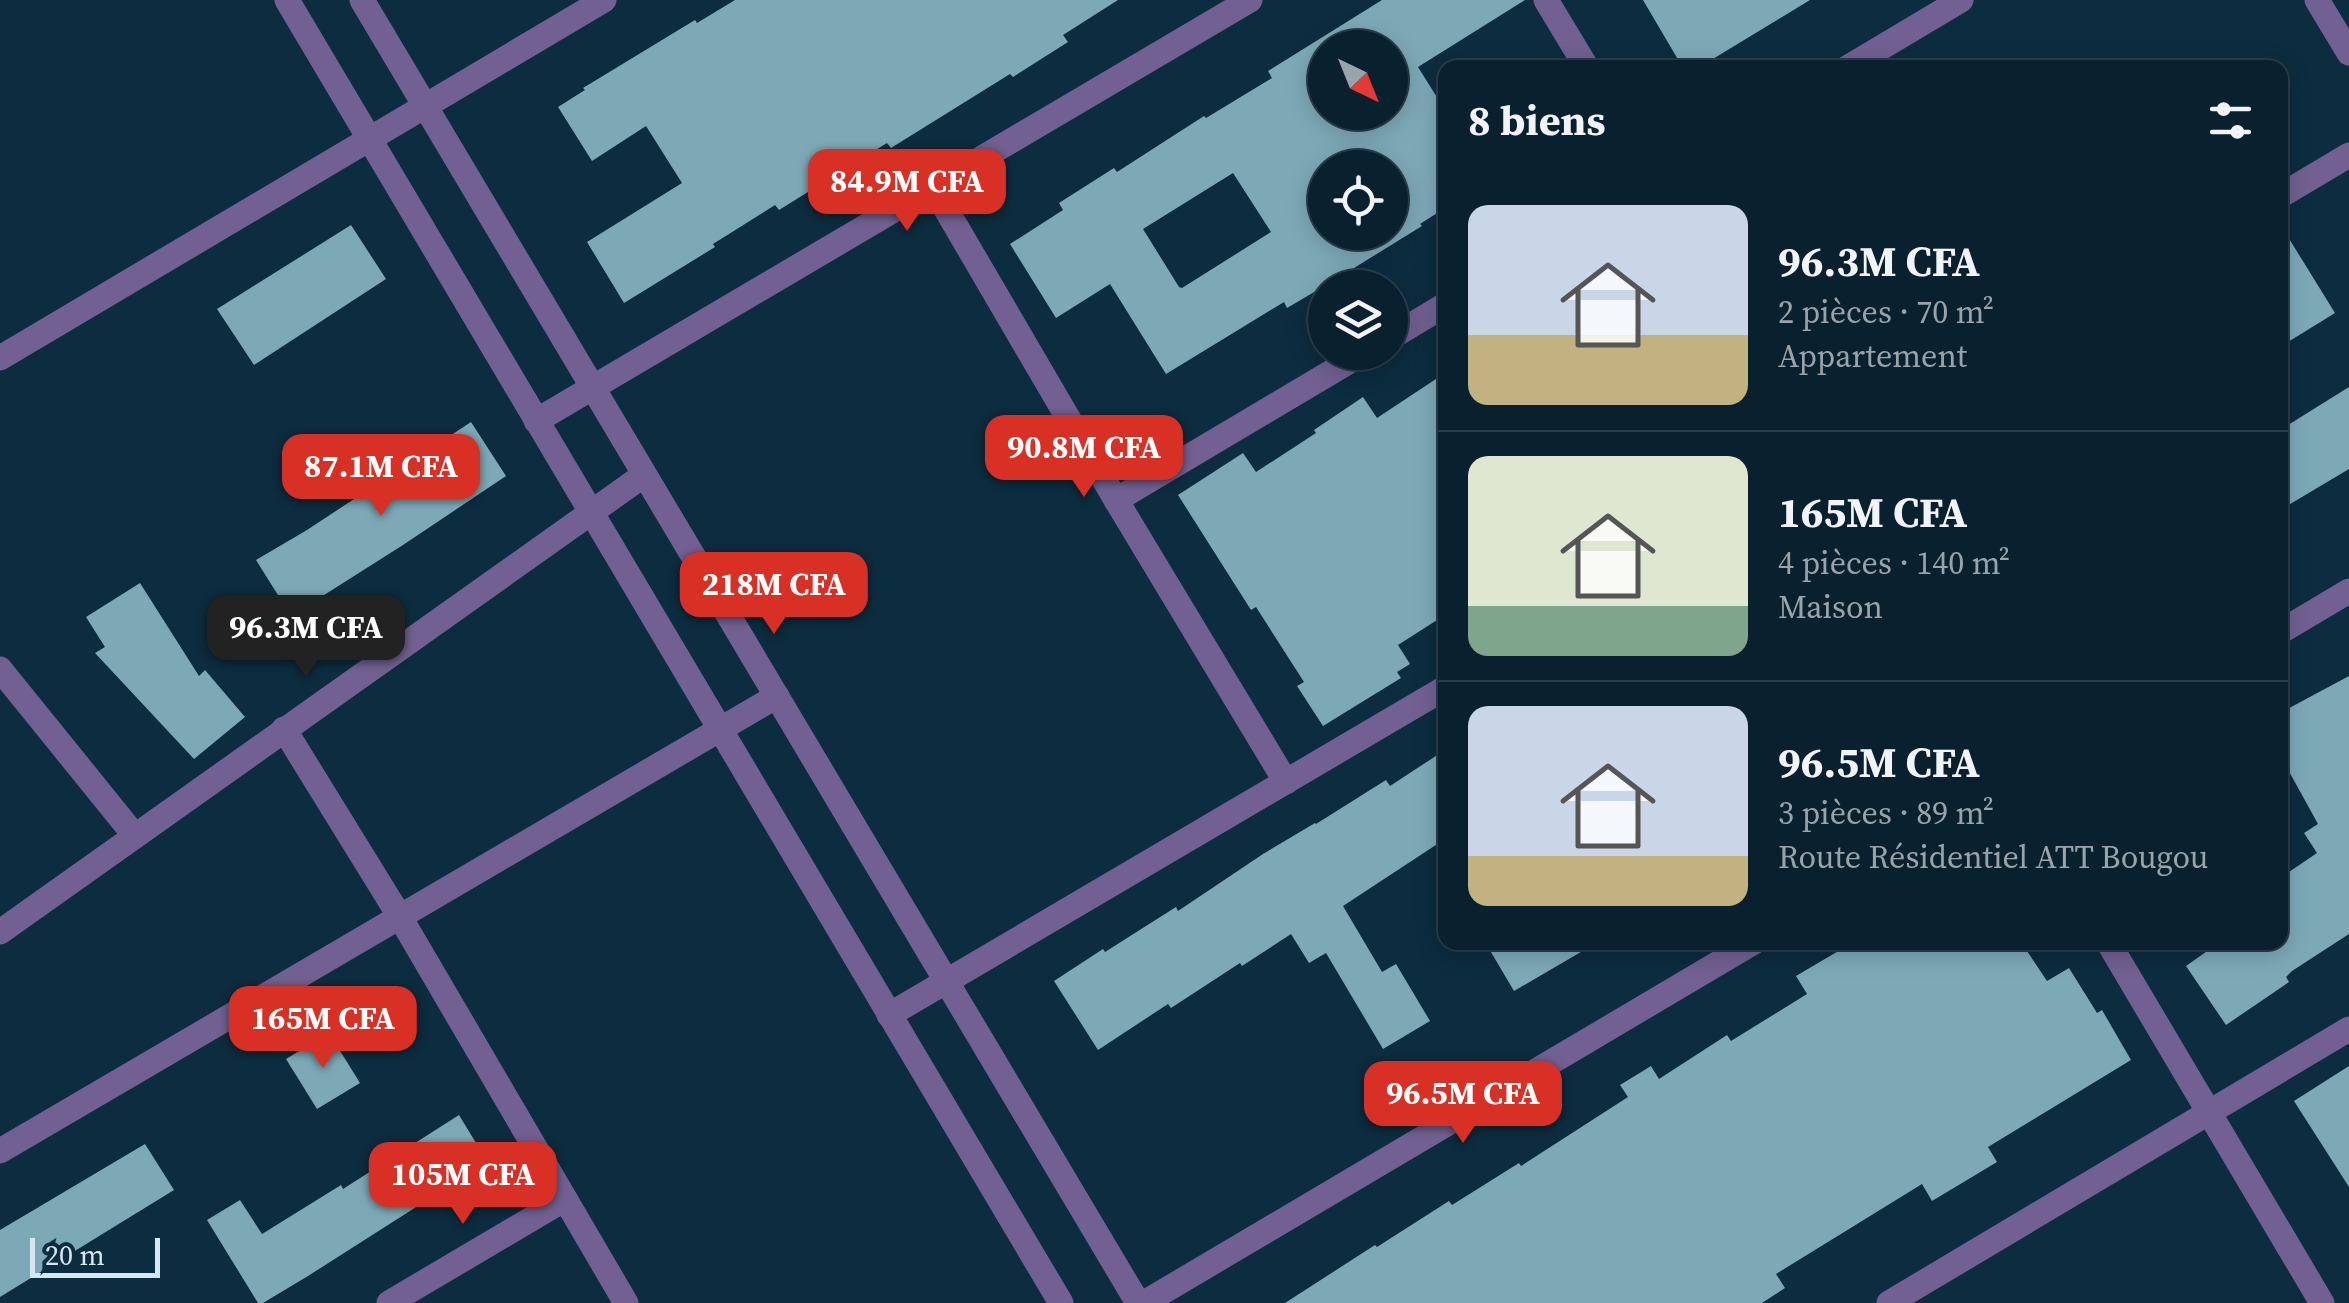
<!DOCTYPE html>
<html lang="fr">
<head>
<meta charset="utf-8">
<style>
  :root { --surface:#09212f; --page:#172e3b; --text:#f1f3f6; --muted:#99a3aa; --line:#293e4b; --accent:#d93025 }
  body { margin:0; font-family:"Source Serif 4",serif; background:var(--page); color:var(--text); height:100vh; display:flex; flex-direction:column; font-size:38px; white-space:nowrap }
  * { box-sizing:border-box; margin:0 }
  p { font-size:32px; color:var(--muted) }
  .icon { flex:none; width:55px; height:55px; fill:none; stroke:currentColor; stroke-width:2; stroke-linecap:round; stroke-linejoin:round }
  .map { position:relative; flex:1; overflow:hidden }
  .drawer { position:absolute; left:1438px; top:60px; width:850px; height:890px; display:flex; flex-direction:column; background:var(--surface); border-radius:20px; box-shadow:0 5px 25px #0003,0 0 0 2px var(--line) }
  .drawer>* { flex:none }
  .needle { width:65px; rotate:137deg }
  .fabs { position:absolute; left:1308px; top:30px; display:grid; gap:20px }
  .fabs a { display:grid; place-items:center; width:100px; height:100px; border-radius:50%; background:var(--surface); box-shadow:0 5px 25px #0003,0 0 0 2px var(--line); font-size:50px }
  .scale { position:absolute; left:30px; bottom:25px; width:130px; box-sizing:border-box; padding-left:10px; border:5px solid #d6e7f4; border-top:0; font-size:28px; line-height:35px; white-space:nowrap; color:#d6e7f4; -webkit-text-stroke:8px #0c2c3f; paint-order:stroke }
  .price { position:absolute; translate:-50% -85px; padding:0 22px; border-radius:20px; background:var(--accent); color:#fff; font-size:32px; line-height:65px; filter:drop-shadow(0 2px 5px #0008) }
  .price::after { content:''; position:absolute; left:50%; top:60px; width:30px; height:22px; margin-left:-15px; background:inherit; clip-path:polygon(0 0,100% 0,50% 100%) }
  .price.selected { background:#222; color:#fff }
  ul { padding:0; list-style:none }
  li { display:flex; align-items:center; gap:30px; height:250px; padding:0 30px }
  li+li { border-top:2px solid var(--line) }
  li span { display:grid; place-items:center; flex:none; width:280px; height:200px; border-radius:20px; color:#555 }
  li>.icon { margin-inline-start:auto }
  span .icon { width:120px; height:120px; fill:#fffc; stroke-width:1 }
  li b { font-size:42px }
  h2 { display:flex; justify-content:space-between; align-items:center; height:120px; padding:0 30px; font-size:42px }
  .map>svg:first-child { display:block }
  .building { fill:#7da9b7; fill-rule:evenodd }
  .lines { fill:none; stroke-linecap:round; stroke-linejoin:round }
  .minor { stroke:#716091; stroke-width:25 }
</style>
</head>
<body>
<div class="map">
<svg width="2349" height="1303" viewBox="0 0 2349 1303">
  <rect width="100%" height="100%" fill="#0c2c3f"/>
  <g class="building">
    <path d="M735 0H1118L1063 35 1068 42 1013 77 1010 74 891 148 887 143 779 210 775 205 713 244 715 247 624 303 587 242 682 183 646 126 592 161 558 107 585 90 583 88 695 20 697 23Z"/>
    <path d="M1382 0H1525L1418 67 1445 110V208L1420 224 1422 226 1333 281 1287 308 1284 302 1166 374 1110 284 1056 318 1010 244 1063 210 1059 203 1114 168 1117 172 1204 116 1206 118 1272 78 1268 71ZM1325 48H1390V112H1325ZM1325 168H1390V232H1325ZM1233 173 1271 232 1182 288 1179 287 1143 229Z"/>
    <path d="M1643 0H1810L1698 68H1683Z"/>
    <path d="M2280 224 2335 313 2280 347Z"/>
    <path d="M351 225 386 279 254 365 217 309Z"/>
    <path d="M1445 373V615L1398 645 1410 664 1397 672 1401 678 1323 726 1297 686 1304 682 1256 607 1251 610 1178 495 1243 453 1256 472 1316 433 1314 430 1363 397 1377 418Z"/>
    <path d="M2349 387V469L2280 510V430Z"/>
    <path d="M471 422 506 476 403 545 291 616 256 560 307 530Z"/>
    <path d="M140 583 199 676 205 670 245 717 194 759 95 653 105 647 86 617Z"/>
    <path d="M2349 676V934L2292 971 2286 977 2289 982 2226 1025 2186 966 2220 942H2280V878L2317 853 2304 833 2318 824 2280 755V713Z"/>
    <path d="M1445 750V839L1343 906 1382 972 1396 964 1430 1021 1383 1049 1326 953 1309 963 1291 934 1242 966 1240 963 1171 1008 1168 1004 1098 1050 1054 981 1103 949 1105 952 1176 907 1178 911 1263 854 1315 823 1316 824 1386 780 1390 786Z"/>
    <path d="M1485 942H1598L1514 991Z"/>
    <path d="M2021 942 2047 981 2069 968 2097 1013 2102 1010 2131 1060 1988 1147 1997 1162 1932 1201 1922 1184 1776 1274 1785 1288 1762 1303H1285L1375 1245 1377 1247 1449 1201 1452 1205 1519 1163 1521 1166 1628 1097 1620 1085 1651 1066 1659 1079 1727 1035 1731 1041 1807 994 1796 976 1852 943Z"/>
    <path d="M329 1033 360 1083 317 1109 286 1059Z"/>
    <path d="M2349 1066V1187L2294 1101Z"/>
    <path d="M459 1115 490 1166 448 1192 446 1188 308 1276 263 1303H258L207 1220 240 1200 262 1234 341 1185 343 1189Z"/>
    <path d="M145 1144 174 1190 0 1297V1230Z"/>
  </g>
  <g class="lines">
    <g class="minor">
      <path d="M287 0 1061 1303"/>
      <path d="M362 0 1138 1303"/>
      <path d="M1546 0 1587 68"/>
      <path d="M2317 0 2349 53"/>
      <path d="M1847 68 1961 0"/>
      <path d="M933 187 1116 500 1286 782"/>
      <path d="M2280 196 2349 155"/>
      <path d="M1390 338 1445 305"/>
      <path d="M0 358 604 0"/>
      <path d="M536 421 1250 0"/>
      <path d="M1116 500 1365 352"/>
      <path d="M2280 632 2349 591"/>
      <path d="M0 669 135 836"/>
      <path d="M284 729 400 917 626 1303"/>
      <path d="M0 932 644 475"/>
      <path d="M2108 942 2322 1303"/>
      <path d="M889 1015 1445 688"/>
      <path d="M0 1151 777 696"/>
      <path d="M389 1303 565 1199"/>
      <path d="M1144 1303 1754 942"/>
      <path d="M1889 1303 2349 1029"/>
    </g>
  </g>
</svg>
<div class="fabs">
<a><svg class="needle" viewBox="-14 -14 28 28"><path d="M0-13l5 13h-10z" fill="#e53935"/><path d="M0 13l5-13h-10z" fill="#99a3aa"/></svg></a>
<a><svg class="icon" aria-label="locate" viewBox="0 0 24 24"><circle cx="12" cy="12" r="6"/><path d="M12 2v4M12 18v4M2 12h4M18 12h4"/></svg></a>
<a><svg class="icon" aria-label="layers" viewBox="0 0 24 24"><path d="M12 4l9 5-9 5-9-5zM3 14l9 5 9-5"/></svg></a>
</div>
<div class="scale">20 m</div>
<b class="price" style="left:907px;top:234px">84.9M CFA</b>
<b class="price" style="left:1084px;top:500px">90.8M CFA</b>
<b class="price" style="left:381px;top:519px">87.1M CFA</b>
<b class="price" style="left:774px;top:637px">218M CFA</b>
<b class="price selected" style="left:306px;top:680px">96.3M CFA</b>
<b class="price" style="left:323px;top:1071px">165M CFA</b>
<b class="price" style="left:1463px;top:1146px">96.5M CFA</b>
<b class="price" style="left:463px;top:1227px">105M CFA</b>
<section class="drawer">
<h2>8 biens<svg class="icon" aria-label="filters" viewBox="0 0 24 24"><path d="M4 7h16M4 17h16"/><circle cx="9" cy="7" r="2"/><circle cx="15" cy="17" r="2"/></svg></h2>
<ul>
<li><span style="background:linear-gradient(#c9d6e8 65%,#c2b280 0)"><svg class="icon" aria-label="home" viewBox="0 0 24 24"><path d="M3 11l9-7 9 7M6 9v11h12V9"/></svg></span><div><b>96.3M CFA</b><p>2 pièces · 70 m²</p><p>Appartement</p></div></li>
<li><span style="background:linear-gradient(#dfe7d0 75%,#7fa58c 0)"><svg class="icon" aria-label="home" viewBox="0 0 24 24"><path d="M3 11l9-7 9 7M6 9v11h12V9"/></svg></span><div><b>165M CFA</b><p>4 pièces · 140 m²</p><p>Maison</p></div></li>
<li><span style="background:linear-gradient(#c9d6e8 75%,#c2b280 0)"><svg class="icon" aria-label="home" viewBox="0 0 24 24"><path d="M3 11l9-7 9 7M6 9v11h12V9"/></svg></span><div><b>96.5M CFA</b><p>3 pièces · 89 m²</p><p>Route Résidentiel ATT Bougou</p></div></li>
</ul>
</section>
</div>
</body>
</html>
